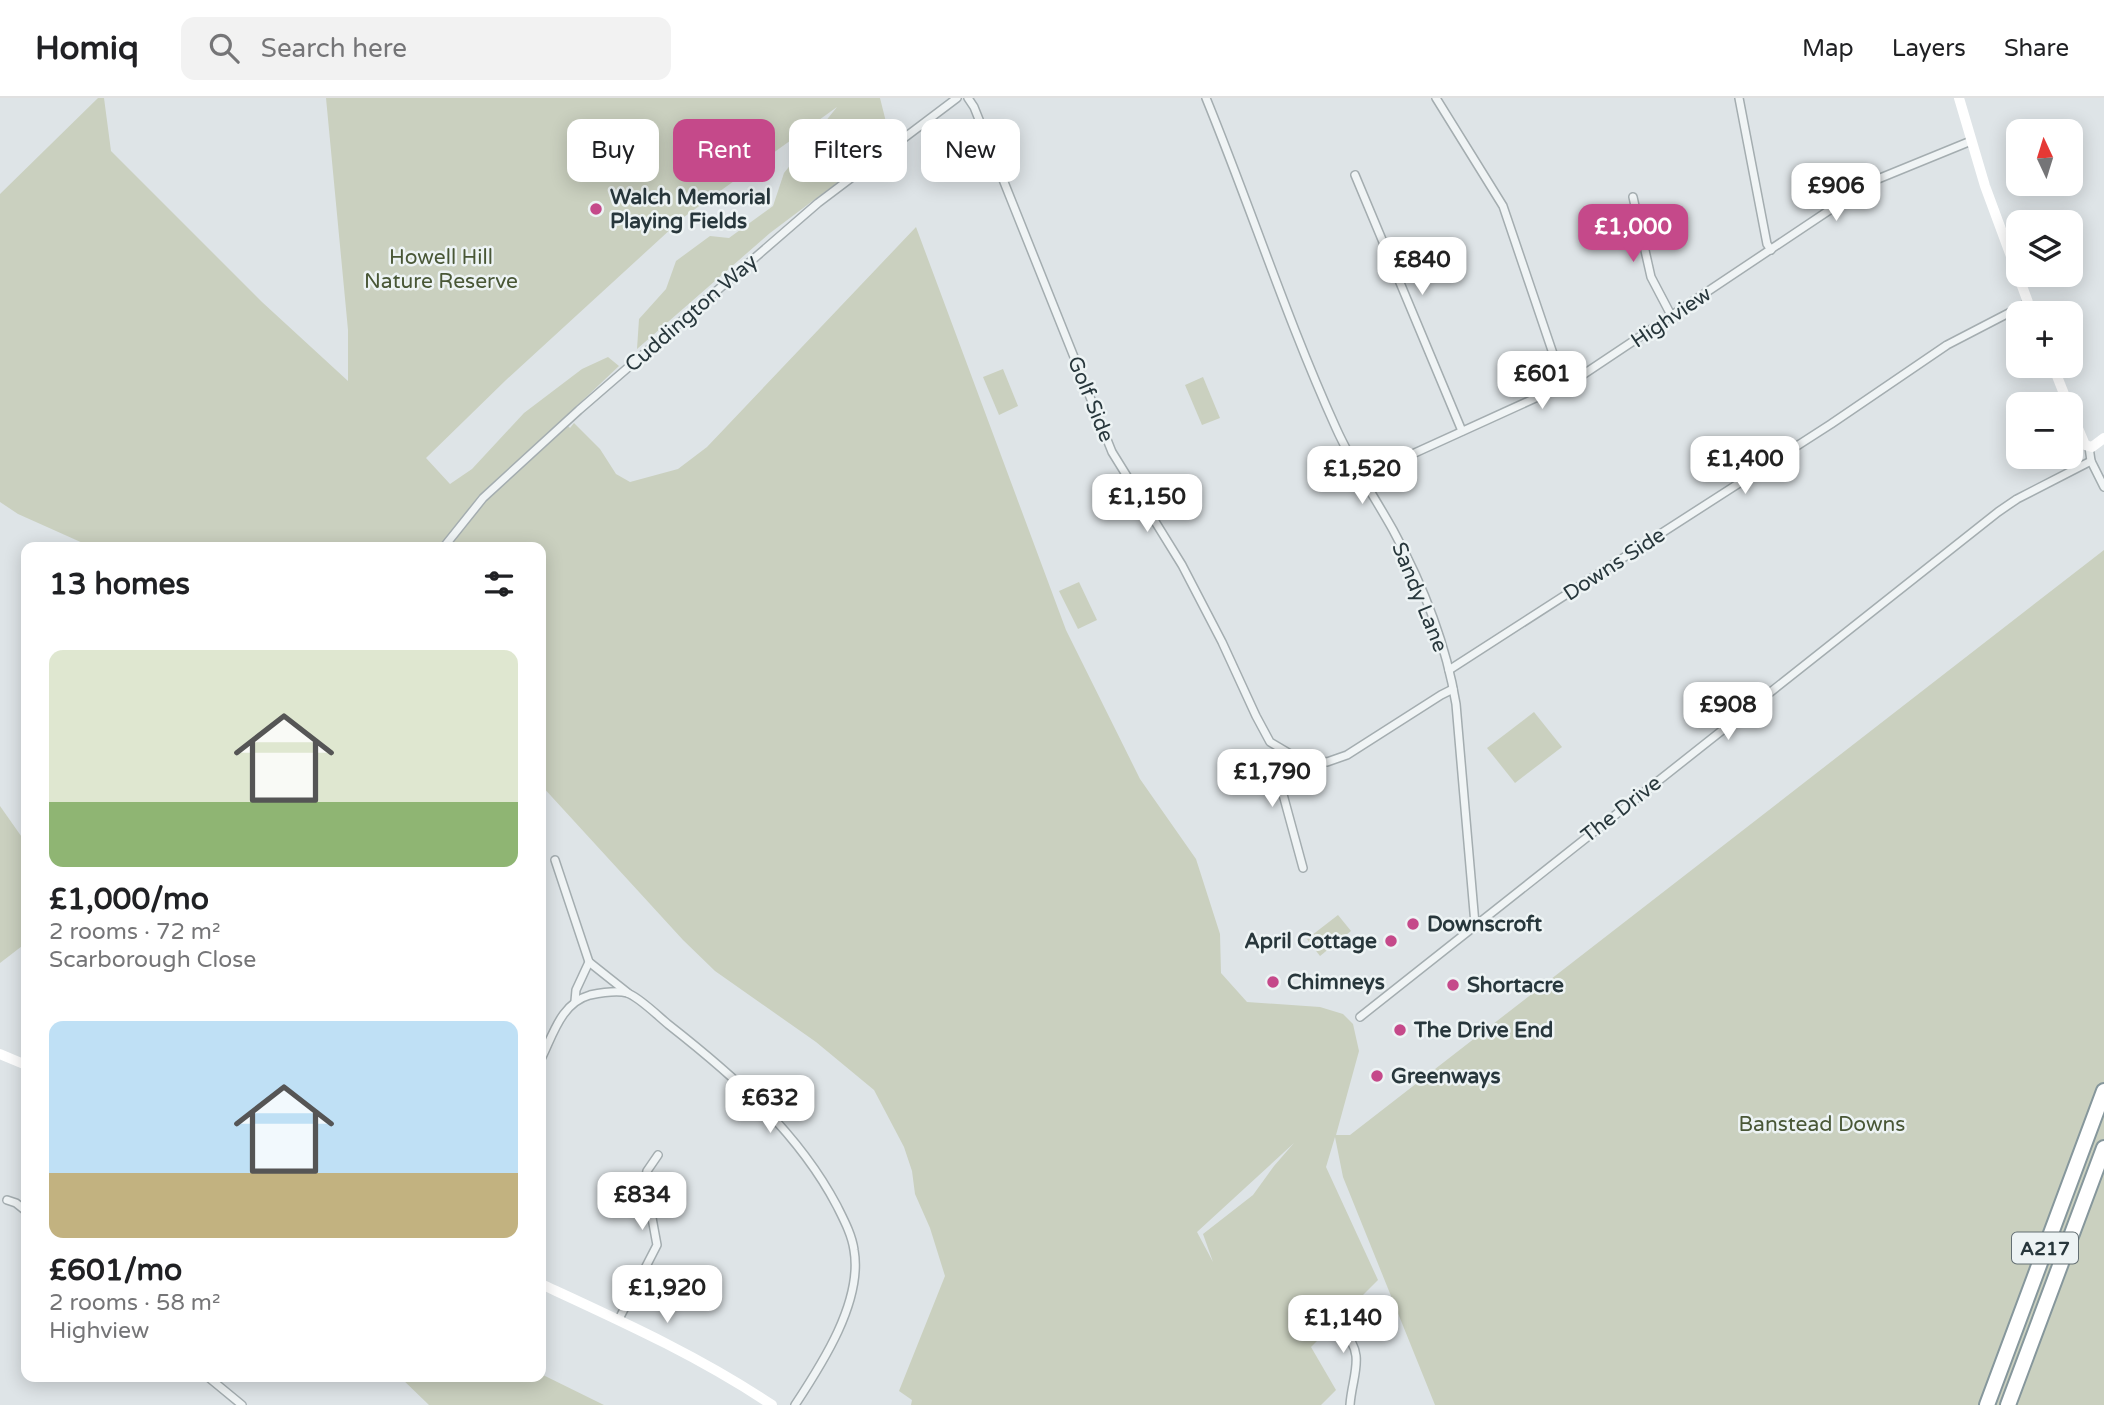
<!DOCTYPE html>
<html lang="en">
<head>
<meta charset="utf-8">
<style>
  :root { --surface:#fff; --page:#f2f2f2; --text:#202124; --muted:#757577; --line:#e0e0e0; --accent:#c5498a }
  body { margin:0; font-family:"Varela Round",sans-serif; background:var(--page); color:var(--text); height:100vh; display:flex; flex-direction:column; font-size:26px; white-space:nowrap }
  * { box-sizing:border-box; margin:0 }
  p { font-size:23px; color:var(--muted) }
  .icon { flex:none; width:38px; height:38px; fill:none; stroke:currentColor; stroke-width:2; stroke-linecap:round; stroke-linejoin:round }
  .map { position:relative; flex:1; overflow:hidden }
  .panel { position:absolute; left:21px; top:444px; width:525px; height:840px; display:flex; flex-direction:column; background:var(--surface); border-radius:14px; box-shadow:0 4px 18px #0003 }
  .panel>* { flex:none }
  .banner { position:absolute; left:567px; top:21px; width:665px; height:63px; display:flex; gap:14px }
  .needle { width:46px; rotate:356deg }
  .buttons { position:absolute; left:2006px; top:21px; display:grid; gap:14px }
  .buttons a { display:grid; place-items:center; width:77px; height:77px; border-radius:14px; background:var(--surface); box-shadow:0 4px 18px #0003; font-size:35px }
  .price { position:absolute; translate:-50% -60px; padding:0 16px; border-radius:14px; background:#fff; color:#222; font-size:23px; line-height:46px; filter:drop-shadow(0 2px 4px #0008) }
  .price::after { content:''; position:absolute; left:50%; top:42px; width:21px; height:16px; margin-left:-10px; background:inherit; clip-path:polygon(0 0,100% 0,50% 100%) }
  .price.current { background:var(--accent); color:#fff }
  ul { padding:0; list-style:none }
  li { display:grid; align-content:center; gap:14px; height:371px; padding:0 28px }
  li span { display:grid; place-items:center; height:217px; border-radius:14px; color:#555 }
  li>.icon { margin-inline-start:auto }
  span .icon { width:126px; height:126px; fill:#fffc; stroke-width:1 }
  li b { font-size:30px }
  h2 { display:flex; justify-content:space-between; align-items:center; height:84px; padding:0 28px; font-size:30px }
  .pill { padding:0 24px; border-radius:14px; background:var(--surface); box-shadow:0 4px 18px #0003; font-size:24px; line-height:63px }
  .pill.current { background:var(--accent); color:#fff }
  header { display:flex; align-items:center; gap:42px; box-sizing:border-box; height:98px; padding:0 35px; background:var(--surface); border-bottom:2px solid var(--line) }
  header strong { font-size:33px }
  nav { display:flex; gap:38px; margin-inline-start:auto; font-size:24px }
  .search { width:490px; height:63px; background:var(--page); display:flex; align-items:center; gap:18px; box-sizing:border-box; padding:0 24px; border-radius:14px; color:var(--muted); font-size:26px }
  .map>svg:first-child { display:block }
  .green { fill:#cad0bf; fill-rule:evenodd }
  .lines { fill:none; stroke-linecap:round; stroke-linejoin:round }
  .street-casing { stroke:#a4adb0; stroke-width:10 }
  .highway-casing { stroke:#86979c; stroke-width:18 }
  .street { stroke:#f0f4f5; stroke-width:7 }
  .secondary { stroke:#fff; stroke-width:10 }
  .highway { stroke:#fff; stroke-width:14 }
  .poi-dot { fill:#c5498a; stroke:#edf3f4; stroke-width:2.5 }
  .labels { text-anchor:middle; stroke-width:5; stroke-linejoin:round; paint-order:stroke }
  .shield { fill:#edf3f4; stroke:#636f73; stroke-width:2 }
  .shield-label { font-size:19px; font-weight:bold; fill:#28373c }
  .poi-label { font-size:21px; font-weight:bold; fill:#28373c; stroke:#edf3f4; text-anchor:start }
  .park-label { font-size:21px; fill:#495736; stroke:#edf3f4 }
  .street-label { font-size:21px; fill:#28373c; stroke:#edf3f4 }
</style>
</head>
<body>
<header>
<strong>Homiq</strong>
<div class="search"><svg class="icon" aria-label="search" viewBox="0 0 24 24"><circle cx="10" cy="10" r="6"/><path d="M15 15l6 6"/></svg>Search here</div>
<nav><a>Map</a><a>Layers</a><a>Share</a></nav>
</header>
<div class="map">
<svg width="2104" height="1307" viewBox="0 0 2104 1307">
  <rect width="100%" height="100%" fill="#dee4e7"/>
  <g class="green">
    <path d="M98 0H104L111 53 262 204 348 283V232L326 0H880L891 44 770 135 637 251 639 221 666 191 676 163 710 138 729 140 773 108 784 75 837 9 684 119 506 282 426 360 450 386 472 371 524 315 582 271 608 259 619 268 562 322 570 330 574 325 600 351 616 376 630 384 678 371 707 349 916 129 1066 532 1140 681 1196 761 1220 836 1221 875 1247 904 1320 909 1343 916 1353 926 1359 953 1336 1037H1350L2104 452V1307H1435L1343 1079 1335 1039 1326 1069 1378 1182 1311 1249 1336 1292 1321 1307H911L912 1302 899 1293 945 1178 930 1130 915 1096 912 1073 904 1049 874 992 816 944 715 873 683 842 541 687V450H94L18 416 0 404V96ZM1294 1045 1274 1068 1253 1097 1203 1136 1213 1164 1197 1134Z"/>
    <path d="M1003 271 1018 308 999 317 983 279Z"/>
    <path d="M1203 279 1220 320 1202 327 1185 287Z"/>
    <path d="M1079 484 1097 522 1078 531 1059 493Z"/>
    <path d="M1534 614 1562 649 1515 685 1487 650Z"/>
    <path d="M0 708 26 745V845L0 865Z"/>
    <path d="M1338 817 1351 833 1320 858 1307 841Z"/>
    <path d="M541 1276 604 1307H429L400 1279H541Z"/>
  </g>
  <g class="lines">
    <g class="street-casing">
      <g id="street">
        <path d="M968 0 974 9 1112 354 1182 467 1222 544 1256 618 1270 644 1297 660 1327 664 1347 657 1441 597 1453 591"/>
        <path d="M1206 0C1251 110 1287 222 1336 330 1352 366 1374 398 1393 432 1422 485 1446 546 1456 606L1475 826"/>
        <path d="M1436 0 1503 108 1564 288"/>
        <path d="M1739 0 1767 146 1771 152"/>
        <path d="M1355 77 1462 333"/>
        <path d="M1633 99 1651 179 1672 219"/>
        <path d="M2089 349 2091 363 2104 389"/>
        <path d="M1362 379 1575 282 1873 83 1971 43"/>
        <path d="M443 450 483 400 579 312 818 105 957 0"/>
        <path d="M1449 572 1831 326 1947 247 2028 205"/>
        <path d="M1289 657 1281 669 1278 678 1303 770"/>
        <path d="M555 762 589 864 628 895"/>
        <path d="M575 903 576 892 589 864"/>
        <path d="M1360 919 1998 414 2017 401 2091 363"/>
        <path d="M541 961C553 937 561 905 590 897 600 895 617 892 627 895 638 898 659 919 669 927 734 978 798 1034 837 1108 844 1122 852 1137 854 1152 863 1203 822 1266 795 1307"/>
        <path d="M7 1102 16 1105 26 1113"/>
        <path d="M619 1221 657 1147 645 1082 647 1073 658 1057"/>
        <path d="M1350 1224 1342 1232C1367 1256 1352 1277 1350 1307"/>
        <path d="M208 1279 242 1307"/>
      </g>
    </g>
    <g class="highway-casing">
      <g id="highway">
        <path d="M1987 1307 2104 993"/>
        <path d="M2008 1307 2104 1050"/>
      </g>
    </g>
    <use href="#street" class="street"/>
    <g class="secondary">
      <path d="M1959 0 1985 88 2032 215"/>
      <path d="M2053 268 2068 306"/>
      <path d="M2070 311 2085 347 2092 349 2104 340"/>
      <path d="M0 956 26 967"/>
      <path d="M541 1186C621 1223 699 1258 772 1307"/>
    </g>
    <use href="#highway" class="highway"/>
  </g>
  <g class="poi-dot">
    <circle cx="596" cy="111" r="7"/>
    <circle cx="1413" cy="826" r="7"/>
    <circle cx="1391" cy="843" r="7"/>
    <circle cx="1273" cy="884" r="7"/>
    <circle cx="1453" cy="887" r="7"/>
    <circle cx="1400" cy="932" r="7"/>
    <circle cx="1377" cy="978" r="7"/>
  </g>
  <g class="labels">
    <rect class="shield" x="2012" y="1134.5" width="66" height="31" rx="5"/>
    <g class="shield-label">
      <text x="2045" y="1157">A217</text>
    </g>
    <g class="poi-label">
      <text x="610" y="106">Walch Memorial<tspan x="610" dy="24">Playing Fields</tspan></text>
      <text x="1427" y="833">Downscroft</text>
      <text x="1377" y="850" text-anchor="end">April Cottage</text>
      <text x="1287" y="891">Chimneys</text>
      <text x="1467" y="894">Shortacre</text>
      <text x="1414" y="939">The Drive End</text>
      <text x="1391" y="985">Greenways</text>
    </g>
    <g class="park-label">
      <text x="441" y="166">Howell Hill<tspan x="441" dy="24">Nature Reserve</tspan></text>
      <text x="1822" y="1033">Banstead Downs</text>
    </g>
    <g class="street-label">
      <text transform="translate(691 215) rotate(-41)" y="7">Cuddington Way</text>
      <text transform="translate(1671 219) rotate(-34)" y="7">Highview</text>
      <text transform="translate(1091 301) rotate(68)" y="7">Golf Side</text>
      <text transform="translate(1614 466) rotate(-33)" y="7">Downs Side</text>
      <text transform="translate(1420 499) rotate(68)" y="7">Sandy Lane</text>
      <text transform="translate(1621 711) rotate(-38)" y="7">The Drive</text>
    </g>
  </g>
</svg>
<div class="buttons">
<a><svg class="needle" viewBox="-14 -14 28 28"><path d="M0-13l5 13h-10z" fill="#e53935"/><path d="M0 13l5-13h-10z" fill="#757577"/></svg></a>
<a><svg class="icon" aria-label="layers" viewBox="0 0 24 24"><path d="M12 4l9 5-9 5-9-5zM3 14l9 5 9-5"/></svg></a>
<a>+</a>
<a>−</a>
</div>
<b class="price" style="left:1836px;top:125px">£906</b>
<b class="price current" style="left:1633px;top:166px">£1,000</b>
<b class="price" style="left:1422px;top:199px">£840</b>
<b class="price" style="left:1542px;top:313px">£601</b>
<b class="price" style="left:1745px;top:398px">£1,400</b>
<b class="price" style="left:1362px;top:408px">£1,520</b>
<b class="price" style="left:1147px;top:436px">£1,150</b>
<b class="price" style="left:1728px;top:644px">£908</b>
<b class="price" style="left:1272px;top:711px">£1,790</b>
<b class="price" style="left:770px;top:1037px">£632</b>
<b class="price" style="left:642px;top:1134px">£834</b>
<b class="price" style="left:667px;top:1227px">£1,920</b>
<b class="price" style="left:1343px;top:1257px">£1,140</b>
<div class="banner">
<a class="pill">Buy</a>
<a class="pill current">Rent</a>
<a class="pill">Filters</a>
<a class="pill">New</a>
</div>
<section class="panel">
<h2>13 homes<svg class="icon" aria-label="filters" viewBox="0 0 24 24"><path d="M4 7h16M4 17h16"/><circle cx="9" cy="7" r="2"/><circle cx="15" cy="17" r="2"/></svg></h2>
<ul>
<li><span style="background:linear-gradient(#dfe7d0 70%,#8fb573 0)"><svg class="icon" aria-label="home" viewBox="0 0 24 24"><path d="M3 11l9-7 9 7M6 9v11h12V9"/></svg></span><div><b>£1,000/mo</b><p>2 rooms · 72 m²</p><p>Scarborough Close</p></div></li>
<li><span style="background:linear-gradient(#bfe0f5 70%,#c2b280 0)"><svg class="icon" aria-label="home" viewBox="0 0 24 24"><path d="M3 11l9-7 9 7M6 9v11h12V9"/></svg></span><div><b>£601/mo</b><p>2 rooms · 58 m²</p><p>Highview</p></div></li>
</ul>
</section>
</div>
</body>
</html>
